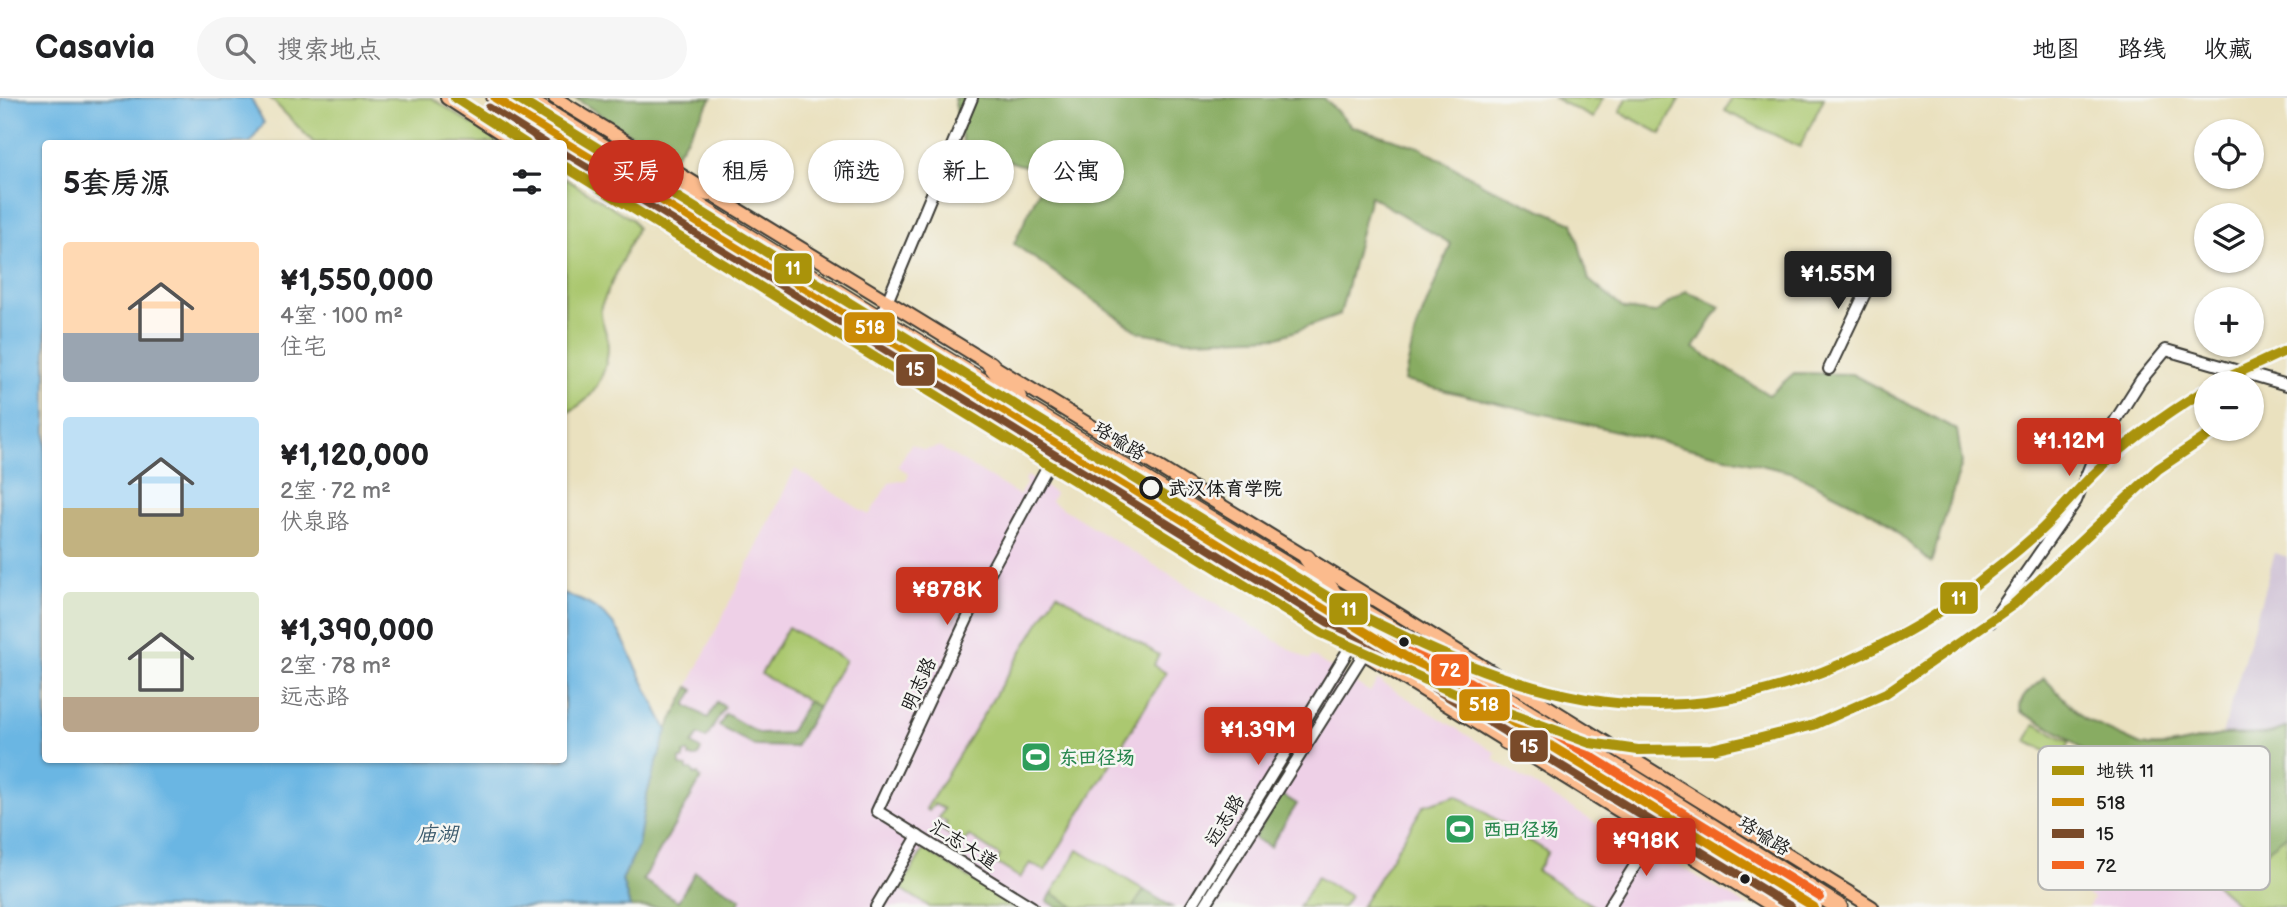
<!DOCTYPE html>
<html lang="zh">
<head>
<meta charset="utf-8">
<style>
  :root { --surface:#fff; --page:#f6f6f6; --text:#202124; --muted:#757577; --line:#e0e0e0; --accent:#c8321e }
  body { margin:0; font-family:"Balsamiq Sans","LXGW WenKai TC",sans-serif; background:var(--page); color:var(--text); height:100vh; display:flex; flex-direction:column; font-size:26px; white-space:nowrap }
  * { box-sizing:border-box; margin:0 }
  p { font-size:23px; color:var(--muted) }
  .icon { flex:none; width:38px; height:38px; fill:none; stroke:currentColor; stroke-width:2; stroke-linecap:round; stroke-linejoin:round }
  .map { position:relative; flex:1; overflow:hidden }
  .drawer { position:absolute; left:42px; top:42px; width:525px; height:623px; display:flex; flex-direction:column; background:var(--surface); border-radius:7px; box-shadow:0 2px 5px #0004 }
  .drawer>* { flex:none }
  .hud { position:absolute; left:588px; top:42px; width:665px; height:63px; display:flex; gap:14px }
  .tools { position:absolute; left:2194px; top:21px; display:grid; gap:14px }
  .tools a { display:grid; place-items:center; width:70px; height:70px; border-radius:50%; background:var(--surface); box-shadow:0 2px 5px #0004; font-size:35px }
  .price { position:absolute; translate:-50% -60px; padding:0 16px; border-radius:7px; background:var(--accent); color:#fff; font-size:23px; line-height:46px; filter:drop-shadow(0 2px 4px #0008) }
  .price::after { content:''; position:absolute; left:50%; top:42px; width:21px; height:16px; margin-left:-10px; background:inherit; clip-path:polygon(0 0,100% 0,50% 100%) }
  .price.current { background:#222; color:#fff }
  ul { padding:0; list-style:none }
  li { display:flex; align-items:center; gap:21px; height:175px; padding:0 21px }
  li span { display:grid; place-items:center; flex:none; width:196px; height:140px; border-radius:7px; color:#555 }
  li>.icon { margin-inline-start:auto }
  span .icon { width:84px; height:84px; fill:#fffc; stroke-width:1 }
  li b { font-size:30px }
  h2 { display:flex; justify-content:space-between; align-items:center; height:84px; padding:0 21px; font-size:30px }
  .pill { padding:0 24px; border-radius:32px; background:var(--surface); box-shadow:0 2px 5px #0004; font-size:24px; line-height:63px }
  .pill.current { background:var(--accent); color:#fff }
  header { display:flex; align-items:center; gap:42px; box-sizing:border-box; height:98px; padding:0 35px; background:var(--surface); border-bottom:2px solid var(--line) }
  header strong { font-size:33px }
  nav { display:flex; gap:38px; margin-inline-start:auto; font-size:24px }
  .search { width:490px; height:63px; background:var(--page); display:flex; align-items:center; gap:18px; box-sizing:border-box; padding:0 24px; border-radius:38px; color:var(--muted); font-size:26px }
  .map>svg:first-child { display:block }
  .built { fill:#eed0e7 }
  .industrial { fill:#ccbed3 }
  .green { fill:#abc86f; stroke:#647246; stroke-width:2 }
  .forest { fill:#88ac62; stroke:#52643f; stroke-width:2 }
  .water { fill:#6ab6e3; stroke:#436980; stroke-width:2 }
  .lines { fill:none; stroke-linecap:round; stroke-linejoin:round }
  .minor-casing { stroke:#3b3a34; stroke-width:14 }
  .major-casing { stroke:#3b3a34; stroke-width:16 }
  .highway-casing { stroke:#3b3a34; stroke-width:19 }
  .minor { stroke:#fff; stroke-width:10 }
  .major { stroke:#fbbb8d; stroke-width:12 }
  .highway { stroke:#fbbb8d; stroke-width:16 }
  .bus-1-casing { stroke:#f6f6f2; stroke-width:14 }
  .bus-2-casing { stroke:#f6f6f2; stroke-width:14 }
  .bus-3-casing { stroke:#f6f6f2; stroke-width:14 }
  .bus-1 { stroke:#cb8a06; stroke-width:9 }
  .bus-2 { stroke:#7a4b2a; stroke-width:9 }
  .bus-3 { stroke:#f26522; stroke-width:9 }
  .metro-1-casing { stroke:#f6f6f2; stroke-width:16 }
  .metro-1 { stroke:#aa930a; stroke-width:10 }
  .stop-dot { fill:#f6f6f2; stroke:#1c1c1c; stroke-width:3.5 }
  .bus-dot { fill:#1c1c1c; stroke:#f6f6f2; stroke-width:2.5 }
  .labels { text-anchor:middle; stroke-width:5; stroke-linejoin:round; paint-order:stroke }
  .street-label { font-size:19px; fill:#1c1c1c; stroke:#f6f6f2 }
  .stop-label { font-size:19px; font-weight:bold; fill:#1c1c1c; stroke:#f6f6f2; text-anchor:start }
  .leisure-label { font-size:19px; font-weight:bold; fill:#27864d; stroke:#f6f6f2; text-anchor:start }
  .water-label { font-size:21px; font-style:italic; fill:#3b5a6c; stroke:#f6f6f2 }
  .key { fill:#f6f6f2; stroke:#b5b5b2; stroke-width:2 }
  .key-label { font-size:19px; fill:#1c1c1c }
  .line-badge { stroke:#f6f6f2; stroke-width:2.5 }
  .badge-label { font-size:19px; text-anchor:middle; font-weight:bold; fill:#fff }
</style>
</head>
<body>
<header>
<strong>Casavia</strong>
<div class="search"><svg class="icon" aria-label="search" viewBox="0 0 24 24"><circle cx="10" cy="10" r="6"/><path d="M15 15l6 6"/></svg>搜索地点</div>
<nav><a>地图</a><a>路线</a><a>收藏</a></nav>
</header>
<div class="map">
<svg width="2287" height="809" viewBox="0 0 2287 809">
  <rect width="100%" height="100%" fill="#f6f6f2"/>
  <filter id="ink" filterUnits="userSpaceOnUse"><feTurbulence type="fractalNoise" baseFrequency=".0143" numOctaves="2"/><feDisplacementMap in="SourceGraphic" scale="14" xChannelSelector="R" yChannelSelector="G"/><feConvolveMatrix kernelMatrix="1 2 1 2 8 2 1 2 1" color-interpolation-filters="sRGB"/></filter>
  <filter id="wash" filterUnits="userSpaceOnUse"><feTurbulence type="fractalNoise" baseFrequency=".00686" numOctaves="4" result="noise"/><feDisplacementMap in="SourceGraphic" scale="28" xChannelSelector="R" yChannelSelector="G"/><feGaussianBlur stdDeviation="1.57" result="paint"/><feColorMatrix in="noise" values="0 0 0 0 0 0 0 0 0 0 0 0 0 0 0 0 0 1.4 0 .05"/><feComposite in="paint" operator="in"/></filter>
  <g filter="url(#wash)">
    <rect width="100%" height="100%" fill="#eae1bf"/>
    <g class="built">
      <path d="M911 346 924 352 939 349 1019 397 1027 385 1024 383 1027 378 1055 395 1051 403 1283 547 1309 562 1312 558 1370 594 1378 582 1496 655 1493 661 1656 763 1661 757 1749 809H630L622 782 638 748 641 725 667 632 795 371 869 417 889 385 906 382 909 376 898 368Z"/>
      <path d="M2080 730 2183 778 2193 773 2199 772 2241 809H2088L2093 801 2086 796 2071 748V741Z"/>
    </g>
    <path class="industrial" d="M2275 455 2287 459V629L2271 636 2222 637Z"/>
    <g class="green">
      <path d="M270 0H432L500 45H314Z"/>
      <path d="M1553 0H1603L1593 20Z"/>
      <path d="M1627 0H1680L1661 36 1620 14Z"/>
      <path d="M1732 0H1824L1800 49 1725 13Z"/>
      <path d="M564 80 633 122 637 130 601 208C599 220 605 228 607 240 611 260 601 287 587 301 580 308 571 312 564 317Z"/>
      <path d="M1057 495 1159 557 1154 567 1166 575 1045 773 1030 765 1020 780 996 765 1000 758 969 738 963 745 942 732 947 725 939 720 944 711 934 706 929 713 926 711Z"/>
      <path d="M788 529 845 562 818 609 761 576Z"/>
      <path d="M2035 626 2070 644 2061 661 2026 643Z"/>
      <path d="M2287 629V809H2241L2199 772 2193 773 2183 778 2127 752 2136 731 2110 711 2141 647C2169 652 2195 641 2222 637 2244 635 2266 639 2287 629Z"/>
      <path d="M1457 697 1548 754 1537 773 1595 809H1361L1424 707Z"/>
      <path d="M924 751 1016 809H930L900 790Z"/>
      <path d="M1078 752 1144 792 1133 809H1075L1052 795Z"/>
      <path d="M1317 779 1350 798 1343 809H1299Z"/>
    </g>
    <g class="forest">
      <path d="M575 0H712L672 63Z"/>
      <path d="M954 0H1324L1351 28 1419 49 1488 89 1573 125 1589 182 1624 211 1655 215 1686 193 1720 209 1694 250 1769 297 1794 275 1852 276 1957 332 1962 365 1931 465 1880 419 1794 375 1404 283 1415 234 1451 146 1370 98 1340 217 1279 239 1187 242 1139 234 1014 146 1047 75 964 49Z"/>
      <path d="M2044 580 2084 621 2141 647 2153 649 2171 648 2222 637 2271 636 2287 629V737L2233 779 2209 755 2177 757 2169 755 2110 711 2124 682 2106 672 2064 637 2021 614C2016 600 2034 589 2044 580Z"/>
      <path d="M689 589 694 592 686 607 708 620 717 604 725 609 706 641 698 637 692 646 701 652 697 659H689V655H684V661H680V668L687 669V672H692L695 677 698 676 701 681 643 782 678 803 695 774 741 801 737 809H630L622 782 638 748 646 699 667 632Z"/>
      <path d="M808 603 818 609 795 649 755 648 719 628 726 616 760 636 789 635Z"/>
      <path d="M1281 696 1297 706 1270 749 1254 740Z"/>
      <path d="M1144 792 1172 809H1133Z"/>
      <path d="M1052 795 1075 809H1057L1047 803Z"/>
    </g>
    <path class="water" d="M0 0H251L264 25 250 45 46 46V662H564V496C589 504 605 513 620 535L667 632 646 699 638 748 622 782 630 809H0Z"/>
  </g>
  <g filter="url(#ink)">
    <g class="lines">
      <g class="minor-casing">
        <g id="minor">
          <path d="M864 248 887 204 972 0"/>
          <path d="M1829 271 1877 170"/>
          <path d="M1991 524 2076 403 2096 353 2141 282 2166 252 2287 287"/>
          <path d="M876 809 918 738"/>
          <path d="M1032 809 877 713 984 485 1051 362"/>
          <path d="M1191 809 1352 546"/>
          <path d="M1204 809 1365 554"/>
          <path d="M1609 809 1656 734"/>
        </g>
      </g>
      <g class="major-casing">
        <g id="major">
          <path d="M447 0 518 46"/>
          <path d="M555 0 1307 460 1872 809"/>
          <path d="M564 66 1033 350 1512 647"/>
          <path d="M1531 658 1774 809"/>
        </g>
      </g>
      <g class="highway-casing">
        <g id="highway">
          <path d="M495 0 1814 809"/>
          <path d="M523 0C656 80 786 164 919 245 1226 431 1535 616 1839 809"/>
          <path d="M674 84 708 95"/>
          <path d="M990 266 1018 299"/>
          <path d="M1055 349 1080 380"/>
          <path d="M1307 460 1332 493"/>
          <path d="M1338 520 1352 546"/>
          <path d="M1506 643 1569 667"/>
        </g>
      </g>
      <use href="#minor" class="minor"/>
      <use href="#major" class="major"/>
      <use href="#highway" class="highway"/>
      <g class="bus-1-casing">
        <path id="bus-1" d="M495 0 1814 809"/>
      </g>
      <g class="bus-2-casing">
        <g id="bus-2">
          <path d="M489 10 546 46"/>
          <path d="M564 56 1791 809"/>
        </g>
      </g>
      <g class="bus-3-casing">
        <path id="bus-3" d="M518 0 1820 799"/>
      </g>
      <use href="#bus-1" class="bus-1"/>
      <use href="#bus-2" class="bus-2"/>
      <use href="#bus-3" class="bus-3"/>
      <g class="metro-1-casing">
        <g id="metro-1">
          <path d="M455 0 526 46"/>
          <path d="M516 0 1341 507C1513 596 1652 648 1841 566 1885 546 1931 524 1969 492 1993 472 2019 453 2042 431 2060 414 2075 394 2093 377 2127 343 2166 316 2207 291"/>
          <path d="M564 68 1322 535 1457 596 1590 645 1638 652 1712 651 1757 641 1814 627 1886 595 2013 507 2158 371 2218 331"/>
          <path d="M2216 285 2287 252"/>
        </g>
      </g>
      <use href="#metro-1" class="metro-1"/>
    </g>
  </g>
  <defs>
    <g id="stadium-square" transform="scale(1.575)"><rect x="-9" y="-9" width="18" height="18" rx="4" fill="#2e9e5b" stroke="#f6f6f2"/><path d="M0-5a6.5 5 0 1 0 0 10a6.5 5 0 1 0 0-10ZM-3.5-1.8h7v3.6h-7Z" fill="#fff"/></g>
  </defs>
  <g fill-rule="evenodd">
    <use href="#stadium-square" x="1036" y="659"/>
    <use href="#stadium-square" x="1460" y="731"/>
  </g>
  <circle class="stop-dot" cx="1151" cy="390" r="10"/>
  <g class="bus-dot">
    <circle cx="1404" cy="544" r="6"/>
    <circle cx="1745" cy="781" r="6"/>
  </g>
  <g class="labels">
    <g class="street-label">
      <text transform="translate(1120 342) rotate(31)" y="7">珞喻路</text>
      <text transform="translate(918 586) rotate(-65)" y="7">明志路</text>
      <text transform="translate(1224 722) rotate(-59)" y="7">远志路</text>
      <text transform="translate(1765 737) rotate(32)" y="7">珞喻路</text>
      <text transform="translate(964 746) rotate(32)" y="7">汇志大道</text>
    </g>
    <g class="stop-label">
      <text x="1168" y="397">武汉体育学院</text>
    </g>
    <g class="leisure-label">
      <text x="1059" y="666">东田径场</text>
      <text x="1483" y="738">西田径场</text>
    </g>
    <g class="water-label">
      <text x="437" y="743">庙湖</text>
    </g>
  </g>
  <rect x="2038" y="648" width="232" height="144" rx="10" class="key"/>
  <rect x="2052" y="668" width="32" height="9" fill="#aa930a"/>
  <rect x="2052" y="700" width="32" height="8" fill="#cb8a06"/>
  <rect x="2052" y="731" width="32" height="9" fill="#7a4b2a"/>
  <rect x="2052" y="763" width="32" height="8" fill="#f26522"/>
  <g class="key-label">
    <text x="2096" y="679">地铁 11</text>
    <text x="2096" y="711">518</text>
    <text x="2096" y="742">15</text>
    <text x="2096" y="774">72</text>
  </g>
  <g class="line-badge">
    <rect x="773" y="154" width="40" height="33" rx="7" fill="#aa930a"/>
    <rect x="843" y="213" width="53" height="33" rx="7" fill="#cb8a06"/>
    <rect x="895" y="255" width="41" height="34" rx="7" fill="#7a4b2a"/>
    <rect x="1939" y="483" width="40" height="34" rx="7" fill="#aa930a"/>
    <rect x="1328" y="494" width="41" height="34" rx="7" fill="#aa930a"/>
    <rect x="1430" y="555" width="40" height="34" rx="7" fill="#f26522"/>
    <rect x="1458" y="590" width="53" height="34" rx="7" fill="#cb8a06"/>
    <rect x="1509" y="631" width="40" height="34" rx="7" fill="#7a4b2a"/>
  </g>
  <g class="badge-label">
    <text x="793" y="177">11</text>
    <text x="870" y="236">518</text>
    <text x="915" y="278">15</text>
    <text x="1959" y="507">11</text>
    <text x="1349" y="518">11</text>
    <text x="1450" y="579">72</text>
    <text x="1484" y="613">518</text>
    <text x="1529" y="655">15</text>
  </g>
</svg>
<div class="tools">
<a><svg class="icon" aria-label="locate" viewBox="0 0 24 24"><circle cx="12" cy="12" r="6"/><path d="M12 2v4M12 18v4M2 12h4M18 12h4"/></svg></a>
<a><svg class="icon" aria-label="layers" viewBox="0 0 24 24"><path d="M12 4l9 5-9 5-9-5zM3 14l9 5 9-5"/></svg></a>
<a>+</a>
<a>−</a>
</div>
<b class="price current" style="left:1838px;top:213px">¥1.55M</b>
<b class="price" style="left:2069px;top:380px">¥1.12M</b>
<b class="price" style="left:947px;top:529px">¥878K</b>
<b class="price" style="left:1258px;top:669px">¥1.39M</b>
<b class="price" style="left:1646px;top:780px">¥918K</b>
<div class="hud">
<a class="pill current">买房</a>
<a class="pill">租房</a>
<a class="pill">筛选</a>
<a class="pill">新上</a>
<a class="pill">公寓</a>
</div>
<section class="drawer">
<h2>5套房源<svg class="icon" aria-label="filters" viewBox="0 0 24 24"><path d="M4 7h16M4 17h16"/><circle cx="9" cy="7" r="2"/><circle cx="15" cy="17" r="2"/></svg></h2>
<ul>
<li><span style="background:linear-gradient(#ffd9b3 65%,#9aa5b1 0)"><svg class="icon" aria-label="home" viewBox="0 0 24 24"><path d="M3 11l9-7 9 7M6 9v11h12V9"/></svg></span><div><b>¥1,550,000</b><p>4室 · 100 m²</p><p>住宅</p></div></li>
<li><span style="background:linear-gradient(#bfe0f5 65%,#c2b280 0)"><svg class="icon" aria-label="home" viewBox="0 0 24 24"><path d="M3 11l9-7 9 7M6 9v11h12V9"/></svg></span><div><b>¥1,120,000</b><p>2室 · 72 m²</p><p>伏泉路</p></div></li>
<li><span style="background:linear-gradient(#dfe7d0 75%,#b9a48a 0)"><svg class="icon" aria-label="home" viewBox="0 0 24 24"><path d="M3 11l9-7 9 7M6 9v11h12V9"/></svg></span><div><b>¥1,390,000</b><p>2室 · 78 m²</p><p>远志路</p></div></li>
</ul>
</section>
</div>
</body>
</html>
